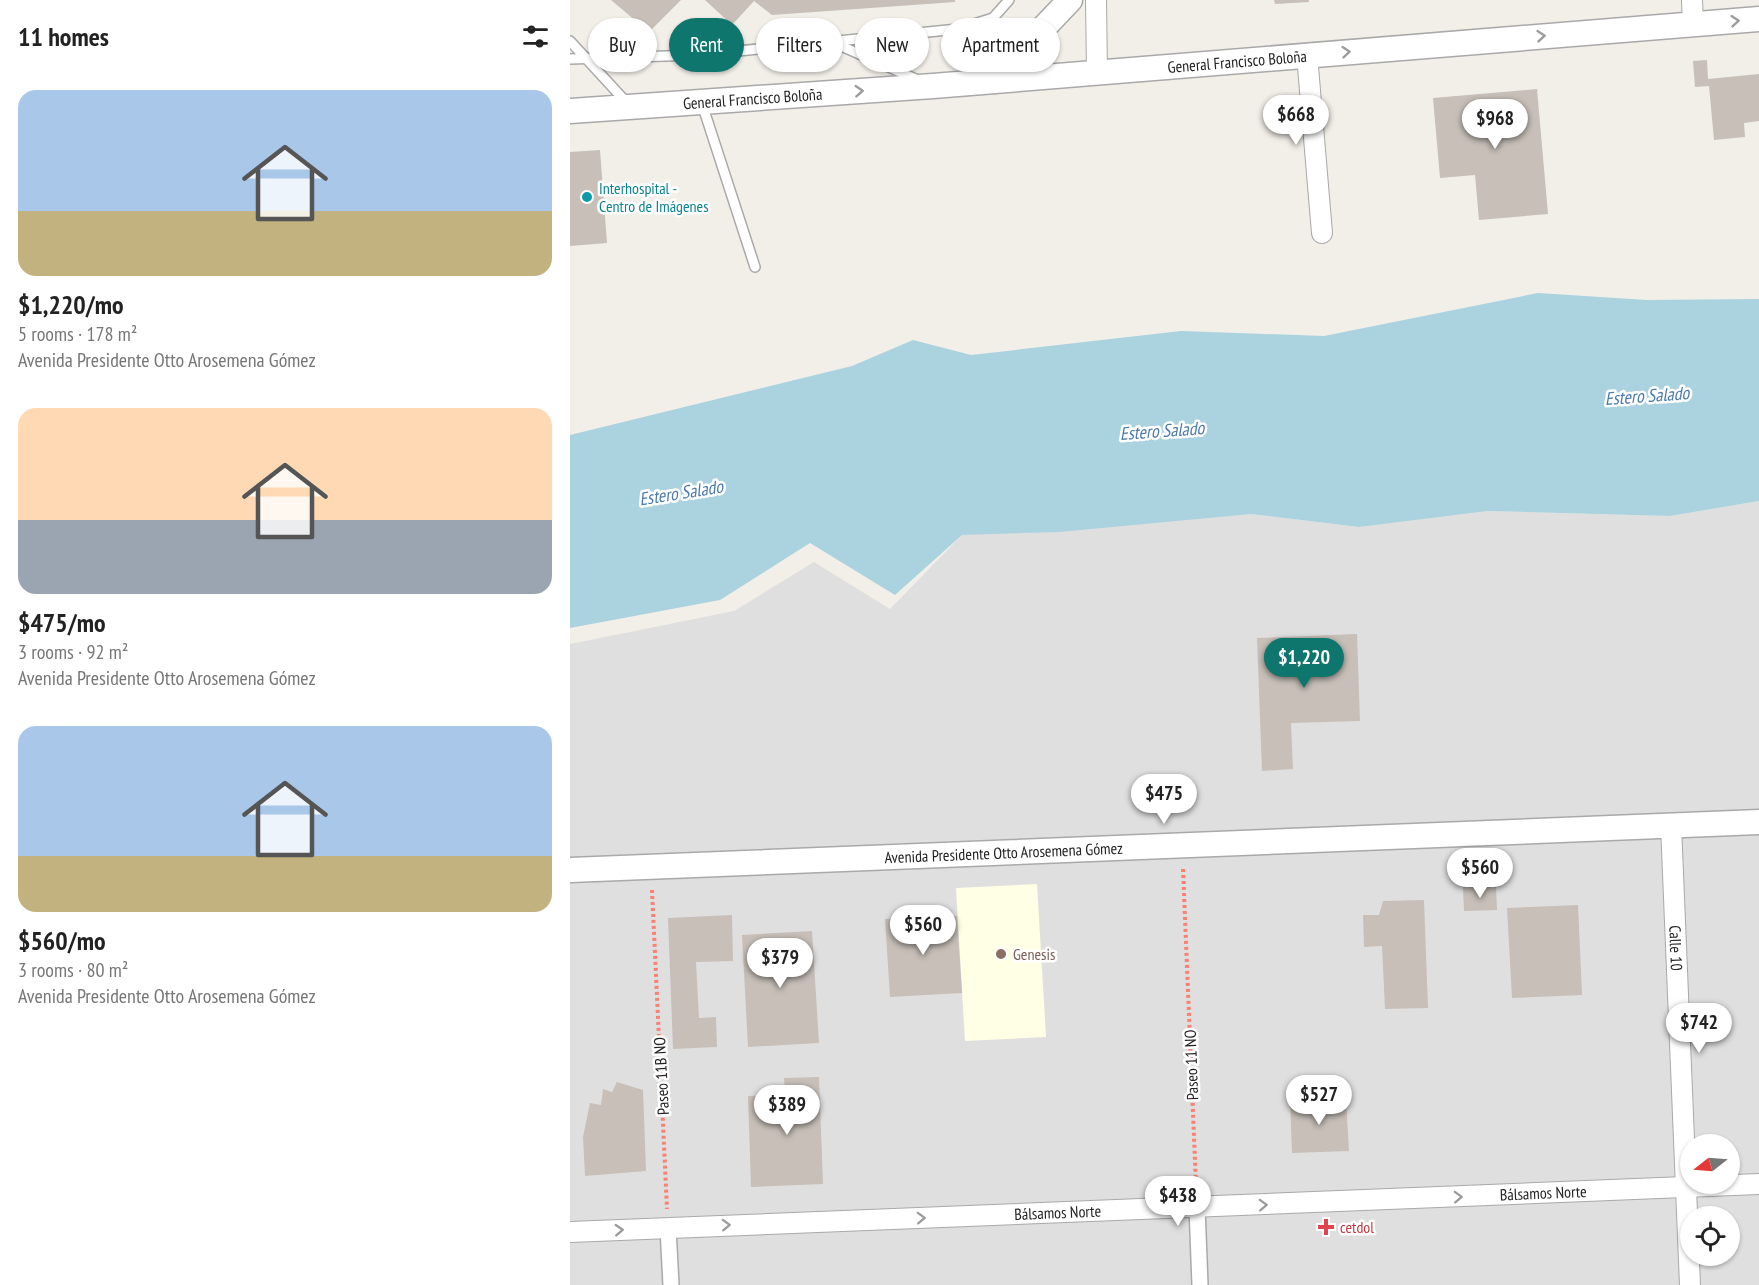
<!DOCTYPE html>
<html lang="en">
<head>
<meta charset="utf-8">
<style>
  :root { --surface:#fff; --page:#f2f2f2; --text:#222; --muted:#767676; --accent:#0f766e }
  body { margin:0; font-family:"PT Sans Narrow",sans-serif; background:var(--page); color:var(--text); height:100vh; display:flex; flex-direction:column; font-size:22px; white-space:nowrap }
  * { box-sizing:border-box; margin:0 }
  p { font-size:20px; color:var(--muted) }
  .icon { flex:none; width:33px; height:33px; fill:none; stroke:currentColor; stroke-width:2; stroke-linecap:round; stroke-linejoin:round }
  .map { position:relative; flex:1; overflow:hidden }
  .panel { display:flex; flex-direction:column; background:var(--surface); width:570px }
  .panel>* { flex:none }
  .hud { position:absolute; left:18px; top:18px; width:570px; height:54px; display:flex; gap:12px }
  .needle { width:39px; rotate:253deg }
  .fabs { position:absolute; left:1110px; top:1134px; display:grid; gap:12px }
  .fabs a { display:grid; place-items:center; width:60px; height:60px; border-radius:50%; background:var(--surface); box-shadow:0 2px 4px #0004; font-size:30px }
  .price { position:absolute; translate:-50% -51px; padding:0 14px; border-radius:21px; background:#fff; color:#222; font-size:20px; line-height:39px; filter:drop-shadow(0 2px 3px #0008) }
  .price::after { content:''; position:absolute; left:50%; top:36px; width:18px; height:14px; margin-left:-9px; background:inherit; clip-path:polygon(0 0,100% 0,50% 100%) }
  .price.on { background:var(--accent); color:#fff }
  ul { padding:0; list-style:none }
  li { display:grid; align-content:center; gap:12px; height:318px; padding:0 18px }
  li span { display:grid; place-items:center; height:186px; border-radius:18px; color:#555 }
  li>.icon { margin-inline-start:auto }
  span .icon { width:108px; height:108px; fill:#fffc; stroke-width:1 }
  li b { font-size:26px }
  h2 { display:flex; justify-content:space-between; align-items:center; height:72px; padding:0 18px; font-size:26px }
  .pill { padding:0 21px; border-radius:27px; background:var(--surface); box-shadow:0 2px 4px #0004; font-size:21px; line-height:54px }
  .pill.on { background:var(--accent); color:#fff }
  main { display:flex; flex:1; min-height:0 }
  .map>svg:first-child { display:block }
  .residential { fill:#e0dfdf; fill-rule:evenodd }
  .education { fill:#ffffe5 }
  .water { fill:#aad3df }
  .building { fill:#c7bfb8 }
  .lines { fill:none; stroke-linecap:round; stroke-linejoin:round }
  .service-casing { stroke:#a9a9a9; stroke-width:12 }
  .pedestrian-casing { stroke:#a9a9a9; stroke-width:18 }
  .minor-casing { stroke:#a9a9a9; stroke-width:22 }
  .tertiary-casing { stroke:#a9a9a9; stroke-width:27 }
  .path { stroke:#fa8072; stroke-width:4; stroke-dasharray:3 3; stroke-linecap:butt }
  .service { stroke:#fff; stroke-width:9 }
  .pedestrian { stroke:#fff; stroke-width:15 }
  .minor { stroke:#fff; stroke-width:20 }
  .tertiary { stroke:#fff; stroke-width:24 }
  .oneway { stroke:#9c9c9c }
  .culture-dot { fill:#0f9aa8; stroke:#fff; stroke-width:2 }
  .education-dot { fill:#8d6e63; stroke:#fff; stroke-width:2 }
  .health-dot { fill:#e0444e; stroke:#fff; stroke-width:2 }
  .labels { text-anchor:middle; stroke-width:5; stroke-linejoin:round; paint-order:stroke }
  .street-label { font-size:16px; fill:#222; stroke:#fff }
  .culture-label { font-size:16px; fill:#0d838f; stroke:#fff; text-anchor:start }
  .education-label { font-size:16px; fill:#785e54; stroke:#fff; text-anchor:start }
  .health-label { font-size:16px; fill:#be3a42; stroke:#fff; text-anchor:start }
  .water-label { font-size:18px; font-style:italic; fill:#4a7aab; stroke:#fff }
</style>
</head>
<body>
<main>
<section class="panel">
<h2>11 homes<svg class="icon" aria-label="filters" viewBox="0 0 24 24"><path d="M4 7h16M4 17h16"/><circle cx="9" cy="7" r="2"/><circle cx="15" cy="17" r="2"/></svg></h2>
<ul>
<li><span style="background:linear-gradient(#a9c7e8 65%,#c2b280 0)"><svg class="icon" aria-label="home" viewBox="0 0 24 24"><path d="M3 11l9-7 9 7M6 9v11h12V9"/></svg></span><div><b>$1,220/mo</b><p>5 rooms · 178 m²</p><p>Avenida Presidente Otto Arosemena Gómez</p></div></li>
<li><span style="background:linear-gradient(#ffd9b3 60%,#9aa5b1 0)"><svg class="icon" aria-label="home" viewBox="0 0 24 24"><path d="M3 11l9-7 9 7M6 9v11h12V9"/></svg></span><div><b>$475/mo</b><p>3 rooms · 92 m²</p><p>Avenida Presidente Otto Arosemena Gómez</p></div></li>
<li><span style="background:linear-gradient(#a9c7e8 70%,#c2b280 0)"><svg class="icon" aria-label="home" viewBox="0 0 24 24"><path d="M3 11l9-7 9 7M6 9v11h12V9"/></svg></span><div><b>$560/mo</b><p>3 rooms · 80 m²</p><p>Avenida Presidente Otto Arosemena Gómez</p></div></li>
</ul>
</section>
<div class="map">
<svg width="1189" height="1285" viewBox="0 0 1189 1285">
  <rect width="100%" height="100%" fill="#f2efe9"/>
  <path class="residential" d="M1189 501V1285H0V644L164 611 244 562 320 609 392 535 681 514 789 527 918 511 1100 516ZM1120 1144H1160V1184H1120ZM1120 1216H1160V1256H1120Z"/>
  <path class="education" d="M467 884 476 1037 395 1041 386 888Z"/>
  <path class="water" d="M968 293 1077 300 1189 299V501L1100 516 918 511 789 527 681 514 489 532 392 535 325 595 240 543 150 600 0 628V435L282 366 343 340 401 355 611 331 754 336Z"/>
  <g class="building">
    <path d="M41 0H111L79 32Z"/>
    <path d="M135 0H385V2L202 15 184 1 162 25Z"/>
    <path d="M704 0H739V2L705 4Z"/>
    <path d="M1137 60 1138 79 1189 74V121L1174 123 1175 137 1144 140 1139 86 1125 87 1123 61Z"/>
    <path d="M967 89 978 214 909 220 905 175 870 178 863 98Z"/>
    <path d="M30 150 37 243 0 246V152Z"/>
    <path d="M787 634 790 721 721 723 723 769 692 771 687 638Z"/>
    <path d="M893 887H926L927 910 894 911Z"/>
    <path d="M854 900 858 1008 815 1009 812 946 794 947 793 915H809L813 901Z"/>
    <path d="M1008 905 1012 995 942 998 937 908Z"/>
    <path d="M162 915 163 961 126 962 129 1018 146 1017 147 1047 103 1049 98 918Z"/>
    <path d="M387 916 392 993 320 997 315 919Z"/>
    <path d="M242 931 249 1043 178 1047 172 935Z"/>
    <path d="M249 1077 253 1184 181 1187 178 1096 215 1095 214 1078Z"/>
    <path d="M47 1082 73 1090 76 1171 15 1176 13 1137 20 1103 31 1105 33 1089 42 1092Z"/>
    <path d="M776 1099 779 1151 722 1153 720 1101Z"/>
  </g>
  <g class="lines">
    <g class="service-casing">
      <g id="service">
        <path d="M0 41 58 104"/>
        <path d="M262 42 348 80"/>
        <path d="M0 59 128 55 388 29 423 18 439 0"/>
        <path d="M132 104 185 267"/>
      </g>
    </g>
    <g class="pedestrian-casing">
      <g id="pedestrian">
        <path d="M627 1207 630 1285"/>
        <path d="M98 1228 101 1285"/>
      </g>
    </g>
    <g class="minor-casing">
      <g id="minor">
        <path d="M526 0 527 72"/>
        <path d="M1122 0 1123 24"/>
        <path d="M737 55 752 233"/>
        <path id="s1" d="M1101 825 1120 1285"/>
        <path id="s2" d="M0 1232 1189 1184"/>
      </g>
    </g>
    <g class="tertiary-casing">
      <g id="tertiary">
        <path d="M423 81 500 0"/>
        <path id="s3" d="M0 111 363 86 1189 19"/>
        <path id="s4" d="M0 870 1189 822"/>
      </g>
    </g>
    <g class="path">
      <path d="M613 869 626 1186"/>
      <path d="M82 890 97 1209"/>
    </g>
    <use href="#service" class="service"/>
    <use href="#pedestrian" class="pedestrian"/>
    <use href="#minor" class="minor"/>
    <use href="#tertiary" class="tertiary"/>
  </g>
  <defs><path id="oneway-chevron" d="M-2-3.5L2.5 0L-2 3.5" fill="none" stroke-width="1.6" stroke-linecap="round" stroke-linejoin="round" transform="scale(1.5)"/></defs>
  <g class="oneway">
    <use href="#oneway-chevron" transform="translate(1165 21) rotate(-5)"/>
    <use href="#oneway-chevron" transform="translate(971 36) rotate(-5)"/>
    <use href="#oneway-chevron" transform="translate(776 52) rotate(-5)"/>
    <use href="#oneway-chevron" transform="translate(289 91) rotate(-4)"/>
    <use href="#oneway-chevron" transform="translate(888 1197) rotate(-2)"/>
    <use href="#oneway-chevron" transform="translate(693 1205) rotate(-2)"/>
    <use href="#oneway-chevron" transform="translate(351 1218) rotate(-2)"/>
    <use href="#oneway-chevron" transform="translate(156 1225) rotate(-2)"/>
    <use href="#oneway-chevron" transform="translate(49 1230) rotate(-3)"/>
  </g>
  <circle class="culture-dot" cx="17" cy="197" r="6"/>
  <circle class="education-dot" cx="431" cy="954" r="6"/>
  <path class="health-dot" d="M753 1218h6v6h6v6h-6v6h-6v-6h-6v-6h6z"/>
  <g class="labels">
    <g class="street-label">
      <text dy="6" stroke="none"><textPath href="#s3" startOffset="669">General Francisco Boloña</textPath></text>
      <text dy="6" stroke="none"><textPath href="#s3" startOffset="183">General Francisco Boloña</textPath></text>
      <text dy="6" stroke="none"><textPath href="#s4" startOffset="434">Avenida Presidente Otto Arosemena Gómez</textPath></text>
      <text dy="6" stroke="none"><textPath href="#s1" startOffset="123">Calle 10</textPath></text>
      <text transform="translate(621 1065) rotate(-92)" y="6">Paseo 11 NO</text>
      <text transform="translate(91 1076) rotate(-93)" y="6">Paseo 11B NO</text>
      <text dy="6" stroke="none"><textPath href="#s2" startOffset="974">Bálsamos Norte</textPath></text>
      <text dy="6" stroke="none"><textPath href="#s2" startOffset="488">Bálsamos Norte</textPath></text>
    </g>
    <g class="culture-label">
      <text x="29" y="194">Interhospital -<tspan x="29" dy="18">Centro de Imágenes</tspan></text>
    </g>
    <g class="education-label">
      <text x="443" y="960">Genesis</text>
    </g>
    <g class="health-label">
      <text x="770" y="1233">cetdol</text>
    </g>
    <g class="water-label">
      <text transform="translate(1077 396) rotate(-4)" y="6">Estero Salado</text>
      <text transform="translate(592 431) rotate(-4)" y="6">Estero Salado</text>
      <text transform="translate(111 493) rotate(-9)" y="6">Estero Salado</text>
    </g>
  </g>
</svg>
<div class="fabs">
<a><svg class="needle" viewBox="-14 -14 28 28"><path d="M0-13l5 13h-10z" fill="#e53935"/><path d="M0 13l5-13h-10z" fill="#767676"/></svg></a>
<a><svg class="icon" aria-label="locate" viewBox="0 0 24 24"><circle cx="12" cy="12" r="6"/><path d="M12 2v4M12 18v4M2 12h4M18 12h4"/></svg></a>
</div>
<b class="price" style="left:726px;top:146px">$668</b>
<b class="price" style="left:925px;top:150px">$968</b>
<b class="price on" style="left:734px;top:689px">$1,220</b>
<b class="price" style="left:594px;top:825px">$475</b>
<b class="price" style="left:910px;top:899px">$560</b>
<b class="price" style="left:353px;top:956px">$560</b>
<b class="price" style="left:210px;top:989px">$379</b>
<b class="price" style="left:1129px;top:1054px">$742</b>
<b class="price" style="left:749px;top:1126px">$527</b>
<b class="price" style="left:217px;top:1136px">$389</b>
<b class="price" style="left:608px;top:1227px">$438</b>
<div class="hud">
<a class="pill">Buy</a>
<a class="pill on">Rent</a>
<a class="pill">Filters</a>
<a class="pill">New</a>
<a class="pill">Apartment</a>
</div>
</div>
</main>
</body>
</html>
